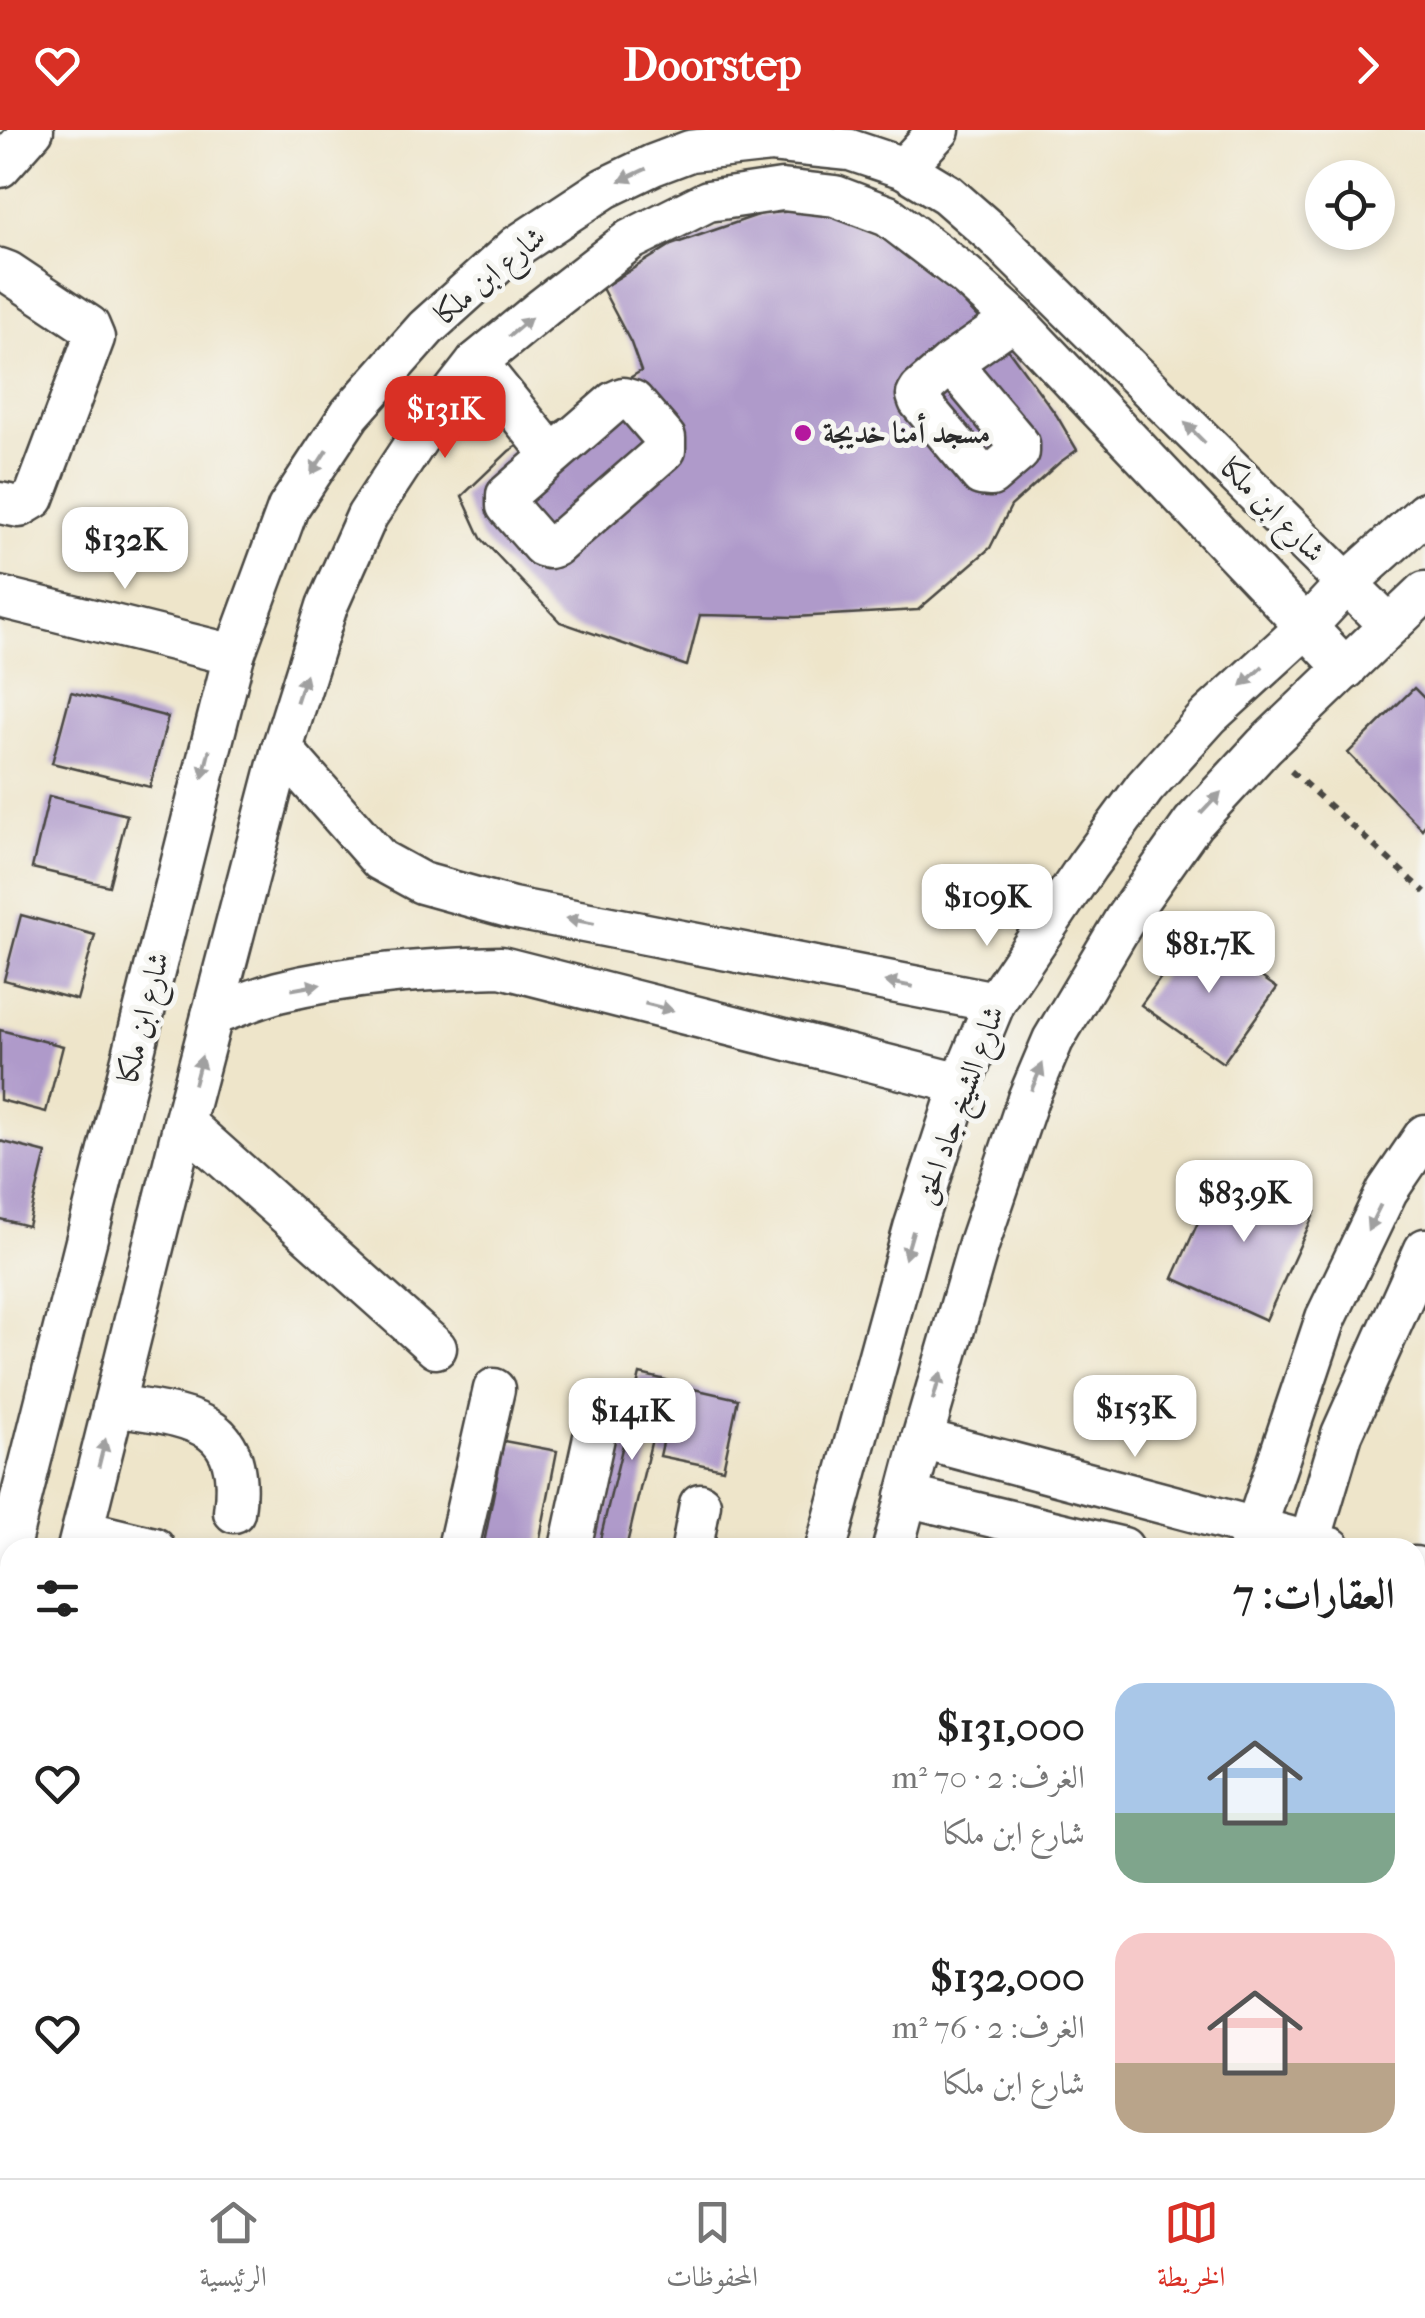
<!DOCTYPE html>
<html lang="ar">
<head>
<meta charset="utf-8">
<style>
  :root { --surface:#fff; --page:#f6f6f6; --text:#222; --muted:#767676; --line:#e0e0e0; --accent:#d93025 }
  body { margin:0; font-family:"IM FELL French Canon",Amiri,serif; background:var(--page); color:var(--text); direction:rtl; height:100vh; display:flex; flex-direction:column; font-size:38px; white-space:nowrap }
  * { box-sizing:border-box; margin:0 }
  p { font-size:32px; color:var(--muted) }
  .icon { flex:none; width:55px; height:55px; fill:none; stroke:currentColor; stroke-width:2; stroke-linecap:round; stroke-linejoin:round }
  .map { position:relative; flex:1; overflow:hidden; direction:ltr }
  .drawer { position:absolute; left:0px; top:1408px; width:1425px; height:642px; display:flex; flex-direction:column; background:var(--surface); border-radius:30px 30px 0 0; box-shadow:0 5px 15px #0003; direction:rtl }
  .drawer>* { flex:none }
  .tools { position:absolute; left:1305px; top:30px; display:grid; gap:20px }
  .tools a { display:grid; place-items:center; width:90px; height:90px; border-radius:50%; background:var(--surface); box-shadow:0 5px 15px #0003; font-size:50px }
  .price { position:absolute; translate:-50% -85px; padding:0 22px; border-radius:20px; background:#fff; color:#222; font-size:32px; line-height:65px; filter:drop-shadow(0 2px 5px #0008) }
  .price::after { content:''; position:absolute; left:50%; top:60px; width:30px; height:22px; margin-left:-15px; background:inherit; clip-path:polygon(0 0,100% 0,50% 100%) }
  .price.active { background:var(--accent); color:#fff }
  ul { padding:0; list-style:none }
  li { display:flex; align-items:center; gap:30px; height:250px; padding:0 30px }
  li span { display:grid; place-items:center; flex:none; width:280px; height:200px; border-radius:30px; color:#555 }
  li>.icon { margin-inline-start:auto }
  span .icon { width:120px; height:120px; fill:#fffc; stroke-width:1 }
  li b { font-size:42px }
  h2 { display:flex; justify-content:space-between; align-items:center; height:120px; padding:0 30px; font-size:42px }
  header { display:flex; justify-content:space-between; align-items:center; height:130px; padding:0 30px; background:var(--accent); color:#fff; font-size:45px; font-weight:700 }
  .tabs { display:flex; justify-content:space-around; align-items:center; height:140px; border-top:2px solid var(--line); background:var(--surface); font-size:28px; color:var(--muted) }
  .tabs a { display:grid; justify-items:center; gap:5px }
  .tabs .active { color:var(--accent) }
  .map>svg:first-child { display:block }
  .building { fill:#af9aca }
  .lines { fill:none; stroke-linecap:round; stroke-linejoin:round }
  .minor-casing { stroke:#484743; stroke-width:45 }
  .path { stroke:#484743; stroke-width:6; stroke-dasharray:8 8; stroke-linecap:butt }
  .minor { stroke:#fff; stroke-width:40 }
  .oneway { fill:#a0a0a0 }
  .poi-dot { fill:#b5179e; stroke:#f6f6f2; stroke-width:4 }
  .labels { text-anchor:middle; stroke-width:10; stroke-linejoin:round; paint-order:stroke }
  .street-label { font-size:30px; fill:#2b2b2b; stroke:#f6f6f2 }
  .poi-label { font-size:30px; font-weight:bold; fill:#2b2b2b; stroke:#f6f6f2; text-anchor:start }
</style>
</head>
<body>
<header><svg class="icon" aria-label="forward" viewBox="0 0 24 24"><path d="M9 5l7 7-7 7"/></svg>Doorstep<svg class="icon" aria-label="heart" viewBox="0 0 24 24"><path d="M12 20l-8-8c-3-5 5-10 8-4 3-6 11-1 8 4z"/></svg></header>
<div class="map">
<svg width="1425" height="2048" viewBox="0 0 1425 2048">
  <rect width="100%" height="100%" fill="#f6f6f2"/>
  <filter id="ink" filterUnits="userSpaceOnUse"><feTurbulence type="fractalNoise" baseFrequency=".01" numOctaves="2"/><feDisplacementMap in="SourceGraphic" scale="20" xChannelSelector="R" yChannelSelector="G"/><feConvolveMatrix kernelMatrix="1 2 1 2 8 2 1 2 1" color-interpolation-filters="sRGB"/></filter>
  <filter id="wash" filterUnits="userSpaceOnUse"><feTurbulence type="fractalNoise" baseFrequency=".0048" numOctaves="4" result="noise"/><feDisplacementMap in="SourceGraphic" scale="40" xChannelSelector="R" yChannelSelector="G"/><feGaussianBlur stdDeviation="2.25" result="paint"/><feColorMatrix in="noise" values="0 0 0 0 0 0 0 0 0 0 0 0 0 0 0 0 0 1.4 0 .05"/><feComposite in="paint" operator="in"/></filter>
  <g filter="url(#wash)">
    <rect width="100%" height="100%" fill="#eee5ca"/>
    <g id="blocks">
      <g class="building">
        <path d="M827 78 882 106 952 161 1007 218 1057 286 1077 320 1059 333 1011 376 990 418 918 480 795 487 700 485 687 536 560 492 481 408 462 366 509 321 641 241 631 213 602 158 671 115 761 84Z"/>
        <path d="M1414 558 1425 569V695L1422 699 1348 623Z"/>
        <path d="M71 562 168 587 150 657 52 633Z"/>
        <path d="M49 666 127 685 109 756 32 738Z"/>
        <path d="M21 785 95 805 77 870 4 850Z"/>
        <path d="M1195 800 1277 858 1223 933 1141 875Z"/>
        <path d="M0 900 63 916 46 982 0 970Z"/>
        <path d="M0 1011 46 1023 28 1096 0 1089Z"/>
        <path d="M1221 1041 1315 1082 1266 1190 1173 1148Z"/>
        <path d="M640 1244 666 1250 626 1418H598Z"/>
        <path d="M676 1255 738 1269 723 1339 660 1326Z"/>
        <path d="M504 1311 557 1321 538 1418H483Z"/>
      </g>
    </g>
  </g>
  <g filter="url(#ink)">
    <use href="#blocks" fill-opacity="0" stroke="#484743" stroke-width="2.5"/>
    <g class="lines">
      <g class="minor-casing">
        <g id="minor">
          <path d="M0 37 33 0"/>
          <path d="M904 38 939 0"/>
          <path d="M0 139 8 142 89 196 94 208 34 368 19 377 0 373"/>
          <path d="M477 232 552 325"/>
          <path d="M951 233 1019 314V322L991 346 981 345 919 271 917 265 920 260 951 233 1014 189"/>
          <path d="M623 268 633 271 665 308V320L555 416 549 418 542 416 507 376V365L614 272Z"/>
          <path d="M0 467 234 525"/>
          <path d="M282 619 380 730 422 753 512 778 995 872"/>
          <path d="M212 885C234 878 256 868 278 862 350 844 428 839 501 837L961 954"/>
          <path d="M184 993 436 1218"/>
          <path d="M114 1275C188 1287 247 1288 234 1382"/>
          <path d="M922 1309 1331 1418"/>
          <path d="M906 1366 1123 1418"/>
          <path d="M83 1401 154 1418"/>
          <path d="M78 1418 184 993 282 619 327 476 367 386 421 304 477 232 544 177 630 110 708 71 782 60 835 66 888 86 965 145 1014 189 1346 539"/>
          <path d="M458 1418 494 1259"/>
          <path d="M570 1418 594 1307"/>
          <path d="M692 1418 700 1374"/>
          <path d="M826 1418 914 1098 961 954 995 872 1087 736 1145 657 1209 586 1305 498 1347 453 1425 383"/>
          <path d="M893 1418 922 1309 979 1113 1028 969 1053 910 1125 789 1193 693 1264 616 1425 462"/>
          <path d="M1249 1418 1326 1188 1387 1061 1425 1005"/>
          <path d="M1308 1418 1342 1304 1425 1119"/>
          <path d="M1415 1437 1425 1440"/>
          <path d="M0 1452 234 525 288 378 350 284 426 198 517 116 605 58 653 35 690 21 771 12 850 20 904 38 947 64 995 106 1389 495"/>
          <path d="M1415 1490 1425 1492"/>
          <path d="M0 1733 10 1692"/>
          <path d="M0 1803 10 1805"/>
          <path d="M1415 1841 1425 1843"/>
          <path d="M1415 1893 1425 1895"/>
          <path d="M658 2048 660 2040"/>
          <path d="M723 2048 725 2040"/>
          <path d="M1106 2048 1108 2040"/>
        </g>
      </g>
      <path class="path" d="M1291 641 1425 762"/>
      <use href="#minor" class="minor"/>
    </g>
    <defs><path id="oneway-solid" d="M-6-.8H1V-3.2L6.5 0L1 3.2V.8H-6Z" transform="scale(2.5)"/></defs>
    <g class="oneway">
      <use href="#oneway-solid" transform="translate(633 45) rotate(155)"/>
      <use href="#oneway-solid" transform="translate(520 197) rotate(-40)"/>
      <use href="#oneway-solid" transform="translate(1195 303) rotate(-135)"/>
      <use href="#oneway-solid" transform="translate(319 332) rotate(123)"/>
      <use href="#oneway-solid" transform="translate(1252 546) rotate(138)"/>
      <use href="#oneway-solid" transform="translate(301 558) rotate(-72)"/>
      <use href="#oneway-solid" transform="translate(206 634) rotate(104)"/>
      <use href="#oneway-solid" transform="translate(1211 673) rotate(-47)"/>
      <use href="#oneway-solid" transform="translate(580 791) rotate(-169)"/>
      <use href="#oneway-solid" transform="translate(899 854) rotate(-169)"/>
      <use href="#oneway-solid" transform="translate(306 857) rotate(-10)"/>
      <use href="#oneway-solid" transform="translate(659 877) rotate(14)"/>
      <use href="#oneway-solid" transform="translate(198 940) rotate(-75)"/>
      <use href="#oneway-solid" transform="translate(1037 947) rotate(-67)"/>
      <use href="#oneway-solid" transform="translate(1374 1088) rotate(116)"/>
      <use href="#oneway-solid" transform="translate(909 1115) rotate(106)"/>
      <use href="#oneway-solid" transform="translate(937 1256) rotate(-74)"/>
      <use href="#oneway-solid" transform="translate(102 1323) rotate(-76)"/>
    </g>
  </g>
  <circle class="poi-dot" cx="803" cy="303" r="10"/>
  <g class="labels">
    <g class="street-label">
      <text transform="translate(490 145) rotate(-40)" y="10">شارع ابن ملكا</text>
      <text transform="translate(1273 380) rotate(45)" y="10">شارع ابن ملكا</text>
      <text transform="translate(143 887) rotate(-76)" y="10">شارع ابن ملكا</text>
      <text transform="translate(959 975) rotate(-70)" y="10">شارع الشيخ جاد الحق</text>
    </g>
    <g class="poi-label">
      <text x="823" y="313">مسجد أمنا خديجة</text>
    </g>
  </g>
</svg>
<div class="tools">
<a><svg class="icon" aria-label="locate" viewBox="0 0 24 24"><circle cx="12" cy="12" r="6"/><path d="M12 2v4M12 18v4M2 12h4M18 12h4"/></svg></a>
</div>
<b class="price active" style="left:445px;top:331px">$131K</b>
<b class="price" style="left:125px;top:462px">$132K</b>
<b class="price" style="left:987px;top:819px">$109K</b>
<b class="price" style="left:1209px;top:866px">$81.7K</b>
<b class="price" style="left:1244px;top:1115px">$83.9K</b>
<b class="price" style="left:1135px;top:1330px">$153K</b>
<b class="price" style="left:632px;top:1333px">$141K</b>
<section class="drawer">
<h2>العقارات: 7<svg class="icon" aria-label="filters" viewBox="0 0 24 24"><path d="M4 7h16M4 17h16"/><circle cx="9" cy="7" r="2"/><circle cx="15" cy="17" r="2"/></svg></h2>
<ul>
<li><span style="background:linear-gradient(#a9c7e8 65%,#7fa58c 0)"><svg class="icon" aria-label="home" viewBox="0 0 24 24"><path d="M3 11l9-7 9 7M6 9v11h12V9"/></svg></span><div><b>$131,000</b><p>الغرف: 2 · 70 m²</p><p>شارع ابن ملكا</p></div><svg class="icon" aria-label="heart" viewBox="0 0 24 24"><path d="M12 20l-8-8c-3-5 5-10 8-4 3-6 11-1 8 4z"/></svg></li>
<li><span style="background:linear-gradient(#f6c9c9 65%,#b9a48a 0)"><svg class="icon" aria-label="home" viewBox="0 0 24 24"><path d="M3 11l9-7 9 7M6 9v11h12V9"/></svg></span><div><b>$132,000</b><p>الغرف: 2 · 76 m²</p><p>شارع ابن ملكا</p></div><svg class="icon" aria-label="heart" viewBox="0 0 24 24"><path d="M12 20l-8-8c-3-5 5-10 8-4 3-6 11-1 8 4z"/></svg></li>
</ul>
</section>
</div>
<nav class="tabs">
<a class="active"><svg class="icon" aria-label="map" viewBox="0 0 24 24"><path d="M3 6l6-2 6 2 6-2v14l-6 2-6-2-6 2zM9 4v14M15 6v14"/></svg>الخريطة</a>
<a><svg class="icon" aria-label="saved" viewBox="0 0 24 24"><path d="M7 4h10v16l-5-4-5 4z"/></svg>المحفوظات</a>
<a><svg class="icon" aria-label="home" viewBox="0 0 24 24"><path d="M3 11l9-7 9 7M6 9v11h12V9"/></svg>الرئيسية</a>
</nav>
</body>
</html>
